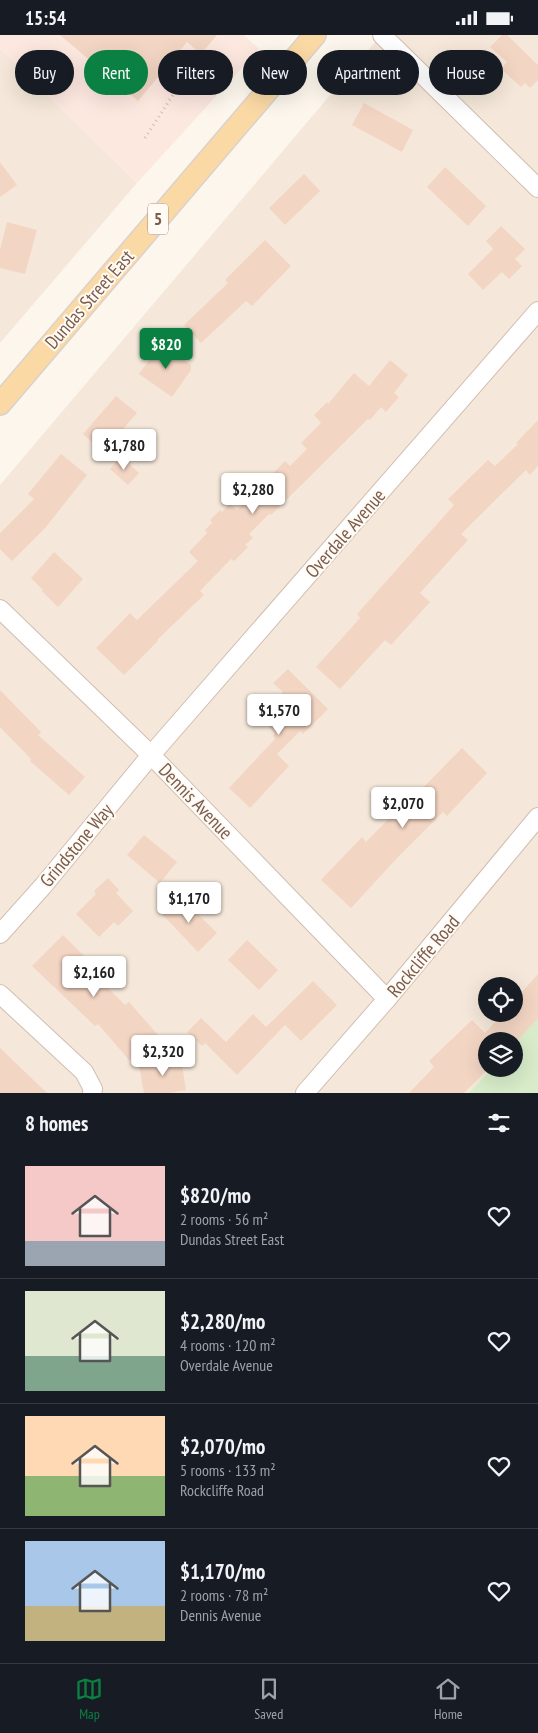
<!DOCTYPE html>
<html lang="en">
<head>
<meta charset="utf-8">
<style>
  :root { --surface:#171b24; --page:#20242c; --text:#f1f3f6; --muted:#9ea1a6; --line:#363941; --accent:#0b8043 }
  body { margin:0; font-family:"PT Sans Narrow",sans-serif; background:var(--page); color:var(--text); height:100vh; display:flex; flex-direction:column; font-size:19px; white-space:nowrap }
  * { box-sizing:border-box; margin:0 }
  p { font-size:16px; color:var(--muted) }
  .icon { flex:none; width:28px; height:28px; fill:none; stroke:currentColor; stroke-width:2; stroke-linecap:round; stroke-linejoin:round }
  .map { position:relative; height:1058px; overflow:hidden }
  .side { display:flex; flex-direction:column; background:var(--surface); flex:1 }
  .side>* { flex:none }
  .guide { position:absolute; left:15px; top:15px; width:509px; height:45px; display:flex; gap:10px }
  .fabs { position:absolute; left:478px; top:942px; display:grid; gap:10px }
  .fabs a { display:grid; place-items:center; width:45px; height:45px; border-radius:50%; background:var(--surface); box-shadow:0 5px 20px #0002; font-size:25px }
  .price { position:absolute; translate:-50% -42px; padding:0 11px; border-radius:5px; background:#fff; color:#222; font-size:16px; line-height:32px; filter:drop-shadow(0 1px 2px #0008) }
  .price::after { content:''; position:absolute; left:50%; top:30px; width:15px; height:11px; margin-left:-8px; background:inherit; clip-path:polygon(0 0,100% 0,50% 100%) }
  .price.selected { background:var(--accent); color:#fff }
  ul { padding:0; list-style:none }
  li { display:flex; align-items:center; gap:15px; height:125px; padding:0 25px }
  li+li { border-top:1px solid var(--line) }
  li span { display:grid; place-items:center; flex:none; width:140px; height:100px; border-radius:0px; color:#555 }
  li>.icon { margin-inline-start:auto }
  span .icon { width:60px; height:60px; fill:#fffc; stroke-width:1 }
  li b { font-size:21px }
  h2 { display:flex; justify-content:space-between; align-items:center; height:60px; padding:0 25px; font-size:21px }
  .chip { padding:0 18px; border-radius:22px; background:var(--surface); box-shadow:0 5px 20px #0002; font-size:18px; line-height:45px }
  .chip.selected { background:var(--accent); color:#fff }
  .status { display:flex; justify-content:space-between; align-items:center; height:35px; padding:0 25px; background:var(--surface); direction:ltr }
  .status svg { height:14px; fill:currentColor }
  .menu { display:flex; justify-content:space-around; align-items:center; height:70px; border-top:1px solid var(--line); background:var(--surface); font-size:14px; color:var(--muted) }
  .menu a { display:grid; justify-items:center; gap:2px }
  .menu .selected { color:var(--accent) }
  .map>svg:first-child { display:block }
  .residential { fill:#f5e8da; fill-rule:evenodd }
  .commercial { fill:#fde8e0 }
  .green { fill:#d8ecc9 }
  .building { fill:#f3d5c3 }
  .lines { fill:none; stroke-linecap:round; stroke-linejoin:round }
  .minor-casing { stroke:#d1beb0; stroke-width:20 }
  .major-casing { stroke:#dad1cd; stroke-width:24 }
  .path { stroke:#d9b8a5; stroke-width:3; stroke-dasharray:1 4; stroke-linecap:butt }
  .minor { stroke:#fff; stroke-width:18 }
  .major { stroke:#fbd9a5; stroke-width:21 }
  .labels { text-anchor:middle; stroke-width:4; stroke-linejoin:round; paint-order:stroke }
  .shield { fill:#fffaf3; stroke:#a28b7f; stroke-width:1 }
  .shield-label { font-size:18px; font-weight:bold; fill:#7a5c4d }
  .street-label { font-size:19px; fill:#7a5c4d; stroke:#fffaf3 }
</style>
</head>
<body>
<div class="status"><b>15:54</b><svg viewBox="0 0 49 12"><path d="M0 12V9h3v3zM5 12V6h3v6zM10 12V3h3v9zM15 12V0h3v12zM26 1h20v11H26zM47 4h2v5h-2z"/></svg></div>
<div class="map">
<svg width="538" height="1058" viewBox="0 0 538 1058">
  <rect width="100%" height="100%" fill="#fdf6ec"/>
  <g class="residential">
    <path d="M381 0H538V982L514 1009V1006H486V1034H491L469 1058H0V450ZM486 951H514V979H486Z"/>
    <path d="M0 13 137 148 0 308Z"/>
  </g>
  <path class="commercial" d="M0 0H244L259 14 137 148 0 13Z"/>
  <path class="green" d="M538 982V1058H469L491 1034H514V1009Z"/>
  <g class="building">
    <path d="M60 0H217L201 19 187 7 138 66Z"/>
    <path d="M502 0H507L538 30V45L530 53 525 48 521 52 501 34 507 27 490 12Z"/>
    <path d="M364 68 413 95 402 117 352 90Z"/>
    <path d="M0 127 17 150 0 162Z"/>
    <path d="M445 132 486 171 468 191 427 152Z"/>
    <path d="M304 139 320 156 285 190 269 173Z"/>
    <path d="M7 187 37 195 25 239 0 233V215Z"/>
    <path d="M501 191 525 214 515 224 522 231 509 244 502 237 483 255 468 239 493 214 486 206Z"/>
    <path d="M265 205 291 231 252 271 246 266 201 308 184 290 228 248 225 245Z"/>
    <path d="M161 309 191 330V335L172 362 139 339Z"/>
    <path d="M390 325 408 340 394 358 399 362 386 377 381 372 370 385 368 384 271 480 269 479 249 499 253 503 245 510 248 512 234 526 231 524 200 556 204 560 157 605 158 606 124 640 96 613 130 578 137 585 198 526 189 517 207 498 205 495 212 488 210 485 220 475 222 477 230 469 237 475 285 426 290 431 307 414 301 408 321 388 314 380 327 367 328 369 354 338 369 351Z"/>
    <path d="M116 361 137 378 103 417 83 399Z"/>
    <path d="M538 385V431L530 440 526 435 461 499 468 505 420 558 430 567 391 610 385 605 340 654 316 632 360 583 357 579 454 470 448 464 488 425 495 431 518 409 516 408Z"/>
    <path d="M61 419 87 440 46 492 12 526 0 514V498L34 464 28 459Z"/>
    <path d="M121 421 139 438 128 450 110 434Z"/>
    <path d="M54 517 83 544 58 572 42 556 43 555 31 543Z"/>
    <path d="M288 634 328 674 303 699 300 696 277 719 289 731 250 773 229 753 275 704 273 701 275 698 258 681 283 657 273 648Z"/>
    <path d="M0 655 41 697 38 700 85 742 69 760 30 726 31 724 0 692Z"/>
    <path d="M462 713 487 738 447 781 443 777 397 823 351 873 321 845 362 802 366 807 412 760 414 762Z"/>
    <path d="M144 800 177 827 160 848 127 820Z"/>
    <path d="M108 843 119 855 116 858 133 876 118 891 114 887 99 902 76 879 96 859 94 856Z"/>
    <path d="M180 861 217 898 198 917 162 879Z"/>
    <path d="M63 900 87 924 83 928 125 970 129 967 158 1000 129 1025 98 989 95 991 32 931Z"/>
    <path d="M247 905 278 935 259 955 228 925Z"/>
    <path d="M538 939V983L517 1006H486V1036L464 1058H409L434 1032 429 1026 472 985 485 998 503 979H514V966Z"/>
    <path d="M313 946 337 970 301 1006 285 990 237 1040 205 1008 202 1011 187 997 201 983 226 1007 253 979 266 992Z"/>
    <path d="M0 1013 47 1058H0Z"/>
    <path d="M181 1024 186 1055 169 1058H144L139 1031Z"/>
  </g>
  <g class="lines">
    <g class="minor-casing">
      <g id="minor">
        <path d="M382 0 538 153"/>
        <path d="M0 574 151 720 387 964"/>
        <path d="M0 899 43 851 151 720 538 276"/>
        <path d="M0 959 84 1037 93 1054 92 1058"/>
        <path d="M305 1058 387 964 538 782"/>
      </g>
    </g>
    <g class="major-casing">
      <path id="major" d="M0 369 315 0"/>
    </g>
    <path class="path" d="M145 103 197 23"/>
    <use href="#minor" class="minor"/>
    <use href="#major" class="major"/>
  </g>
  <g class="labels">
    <rect class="shield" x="148" y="168.5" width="20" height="31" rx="4"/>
    <g class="shield-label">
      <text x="158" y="190">5</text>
    </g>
    <g class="street-label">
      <text transform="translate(89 264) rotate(-49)" y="7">Dundas Street East</text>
      <text transform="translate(345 498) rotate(-49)" y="7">Overdale Avenue</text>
      <text transform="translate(196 766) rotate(46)" y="7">Dennis Avenue</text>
      <text transform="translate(76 810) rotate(-50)" y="7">Grindstone Way</text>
      <text transform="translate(423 921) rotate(-50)" y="7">Rockcliffe Road</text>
    </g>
  </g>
</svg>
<div class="fabs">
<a><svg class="icon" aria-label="locate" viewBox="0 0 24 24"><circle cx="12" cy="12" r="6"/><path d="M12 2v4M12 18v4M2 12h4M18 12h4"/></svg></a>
<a><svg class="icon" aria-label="layers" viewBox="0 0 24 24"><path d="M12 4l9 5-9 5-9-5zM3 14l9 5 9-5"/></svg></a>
</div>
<b class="price selected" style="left:166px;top:335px">$820</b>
<b class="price" style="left:124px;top:436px">$1,780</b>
<b class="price" style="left:253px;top:480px">$2,280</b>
<b class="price" style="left:279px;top:701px">$1,570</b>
<b class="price" style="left:403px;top:794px">$2,070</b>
<b class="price" style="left:189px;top:889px">$1,170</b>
<b class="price" style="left:94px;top:963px">$2,160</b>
<b class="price" style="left:163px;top:1042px">$2,320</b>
<div class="guide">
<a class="chip">Buy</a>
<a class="chip selected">Rent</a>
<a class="chip">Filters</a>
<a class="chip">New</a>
<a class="chip">Apartment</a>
<a class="chip">House</a>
</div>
</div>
<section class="side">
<h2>8 homes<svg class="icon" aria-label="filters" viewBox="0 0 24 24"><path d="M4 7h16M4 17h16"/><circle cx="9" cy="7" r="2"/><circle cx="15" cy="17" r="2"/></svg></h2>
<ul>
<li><span style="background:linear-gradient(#f6c9c9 75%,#9aa5b1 0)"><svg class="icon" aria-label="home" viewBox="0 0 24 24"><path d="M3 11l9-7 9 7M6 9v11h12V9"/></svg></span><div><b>$820/mo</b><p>2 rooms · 56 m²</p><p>Dundas Street East</p></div><svg class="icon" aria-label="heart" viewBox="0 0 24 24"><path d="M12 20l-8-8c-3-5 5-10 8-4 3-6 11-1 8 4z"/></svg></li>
<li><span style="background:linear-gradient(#dfe7d0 65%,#7fa58c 0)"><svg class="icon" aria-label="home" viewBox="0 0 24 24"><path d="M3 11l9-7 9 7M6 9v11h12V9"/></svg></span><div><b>$2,280/mo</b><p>4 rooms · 120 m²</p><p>Overdale Avenue</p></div><svg class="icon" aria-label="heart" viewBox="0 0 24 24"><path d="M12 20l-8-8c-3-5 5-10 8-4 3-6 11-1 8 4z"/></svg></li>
<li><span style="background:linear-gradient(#ffd9b3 60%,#8fb573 0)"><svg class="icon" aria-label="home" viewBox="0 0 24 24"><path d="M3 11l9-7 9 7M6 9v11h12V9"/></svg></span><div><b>$2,070/mo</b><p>5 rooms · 133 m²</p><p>Rockcliffe Road</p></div><svg class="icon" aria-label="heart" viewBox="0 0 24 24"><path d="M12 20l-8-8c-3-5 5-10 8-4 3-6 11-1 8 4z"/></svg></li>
<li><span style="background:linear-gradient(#a9c7e8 65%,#c2b280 0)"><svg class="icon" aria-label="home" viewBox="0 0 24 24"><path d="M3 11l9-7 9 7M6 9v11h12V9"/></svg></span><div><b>$1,170/mo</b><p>2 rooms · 78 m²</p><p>Dennis Avenue</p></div><svg class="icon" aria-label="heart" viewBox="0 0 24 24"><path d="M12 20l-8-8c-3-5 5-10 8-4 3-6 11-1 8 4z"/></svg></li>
</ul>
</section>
<nav class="menu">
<a class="selected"><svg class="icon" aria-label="map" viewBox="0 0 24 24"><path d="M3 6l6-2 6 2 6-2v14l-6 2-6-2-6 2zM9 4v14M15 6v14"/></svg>Map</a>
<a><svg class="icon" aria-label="saved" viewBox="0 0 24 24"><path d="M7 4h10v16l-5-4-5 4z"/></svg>Saved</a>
<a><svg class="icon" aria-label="home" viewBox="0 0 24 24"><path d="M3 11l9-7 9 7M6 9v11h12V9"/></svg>Home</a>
</nav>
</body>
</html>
